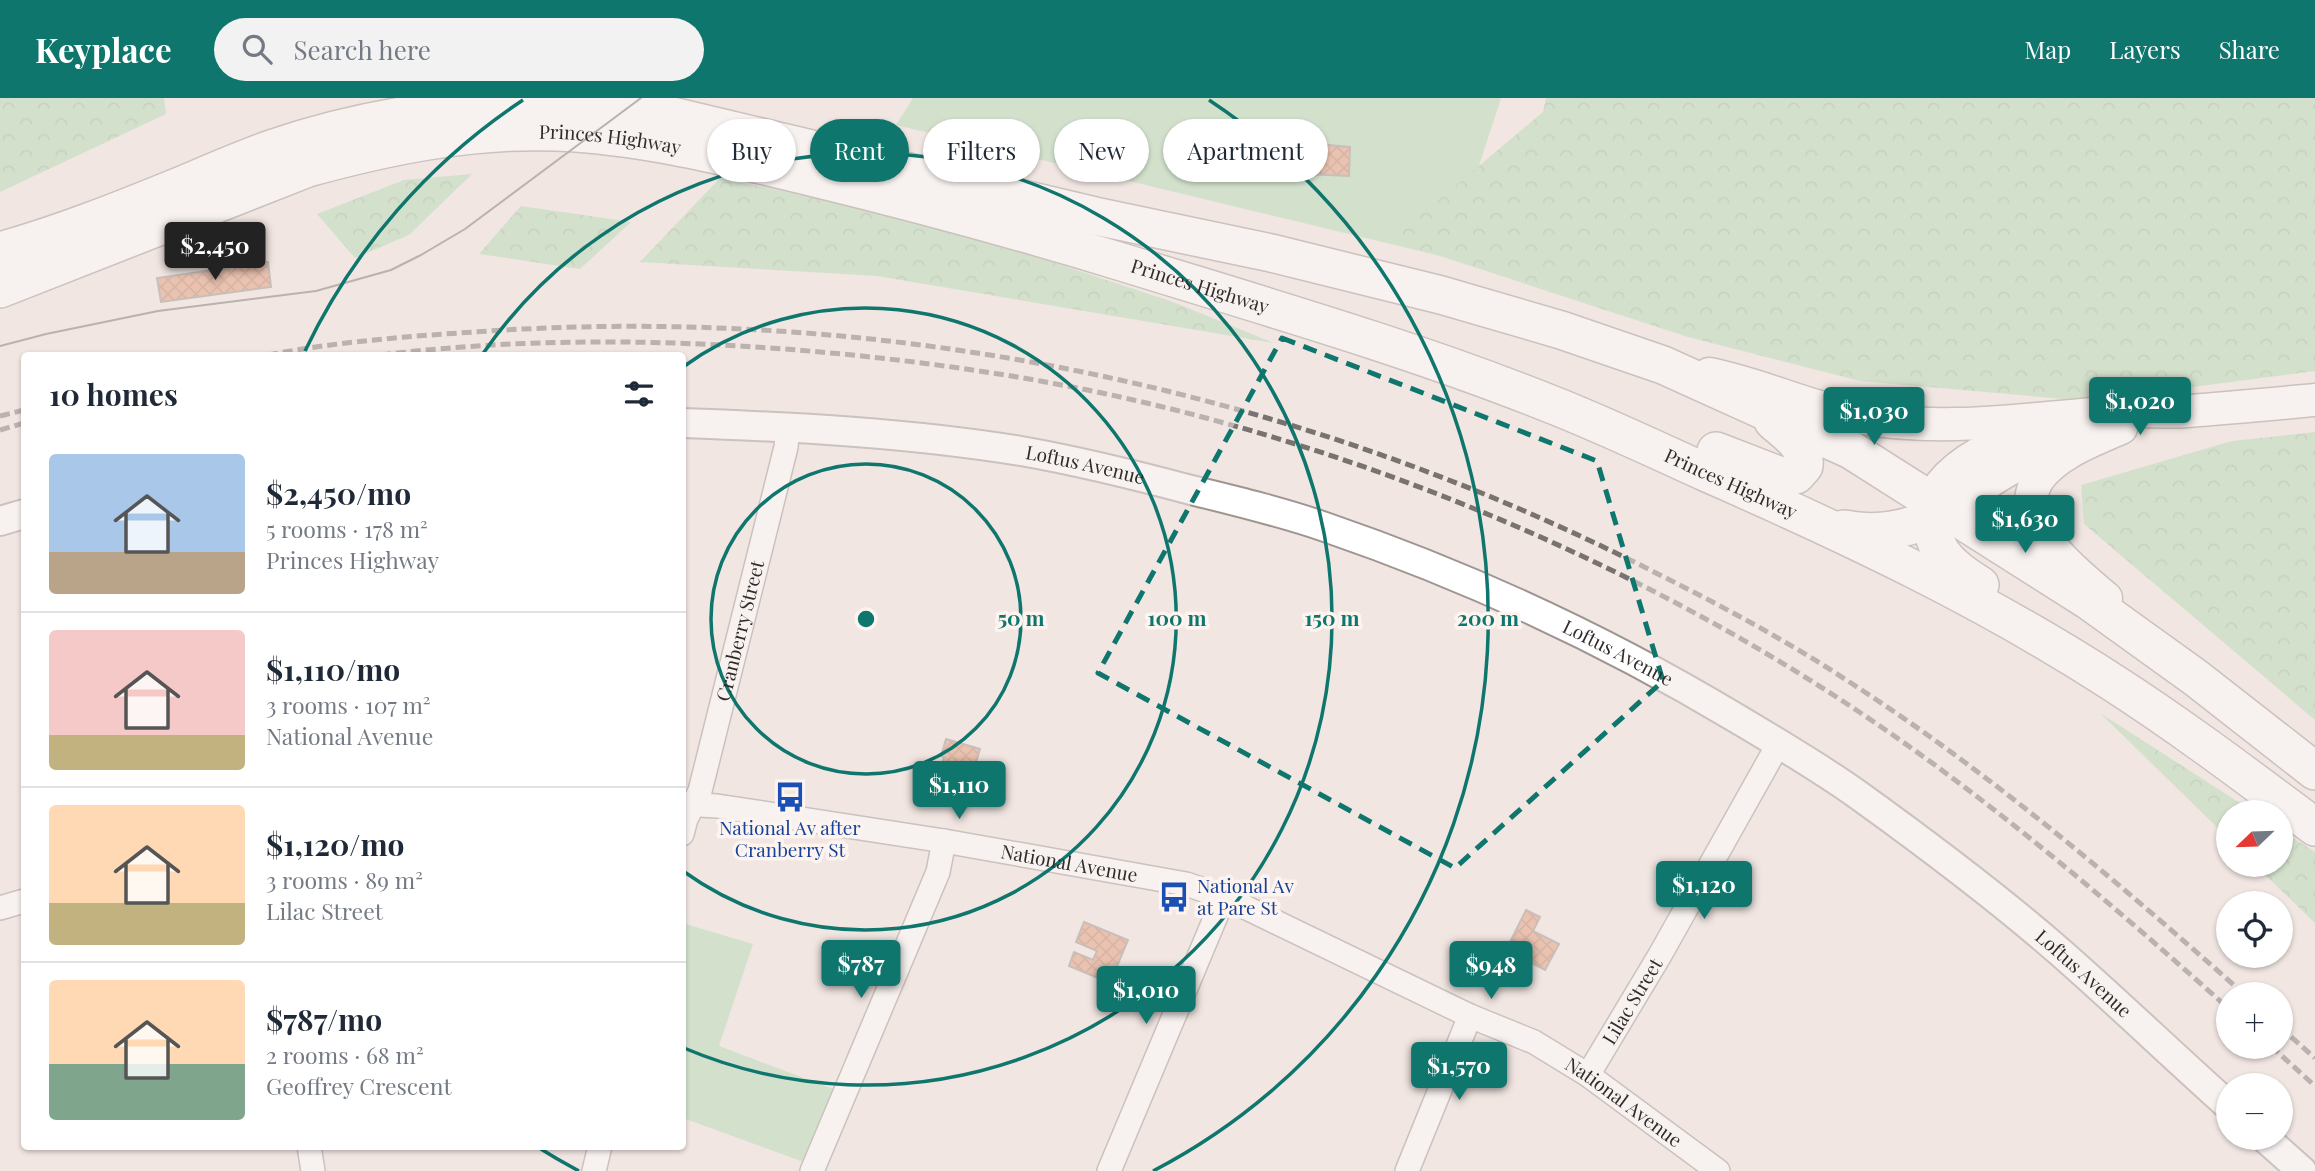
<!DOCTYPE html>
<html lang="en">
<head>
<meta charset="utf-8">
<style>
  :root { --surface:#fff; --page:#f2f2f3; --text:#1f2937; --muted:#747a83; --line:#e0e1e3; --accent:#0f766e }
  body { margin:0; font-family:"Playfair Display",serif; background:var(--page); color:var(--text); height:100vh; display:flex; flex-direction:column; font-size:26px; white-space:nowrap }
  * { box-sizing:border-box; margin:0 }
  p { font-size:23px; color:var(--muted) }
  .icon { flex:none; width:38px; height:38px; fill:none; stroke:currentColor; stroke-width:2; stroke-linecap:round; stroke-linejoin:round }
  .map { position:relative; flex:1; overflow:hidden }
  .drawer { position:absolute; left:21px; top:254px; width:665px; height:798px; display:flex; flex-direction:column; background:var(--surface); border-radius:7px; box-shadow:0 2px 5px #0004 }
  .drawer>* { flex:none }
  .top-card { position:absolute; left:707px; top:21px; width:665px; height:63px; display:flex; gap:14px }
  .needle { width:46px; rotate:247deg }
  .fabs { position:absolute; left:2216px; top:702px; display:grid; gap:14px }
  .fabs a { display:grid; place-items:center; width:77px; height:77px; border-radius:50%; background:var(--surface); box-shadow:0 2px 5px #0004; font-size:35px }
  .price { position:absolute; translate:-50% -60px; padding:0 16px; border-radius:7px; background:var(--accent); color:#fff; font-size:23px; line-height:46px; filter:drop-shadow(0 2px 4px #0008) }
  .price::after { content:''; position:absolute; left:50%; top:42px; width:21px; height:16px; margin-left:-10px; background:inherit; clip-path:polygon(0 0,100% 0,50% 100%) }
  .price.on { background:#222; color:#fff }
  ul { padding:0; list-style:none }
  li { display:flex; align-items:center; gap:21px; height:175px; padding:0 28px }
  li+li { border-top:2px solid var(--line) }
  li span { display:grid; place-items:center; flex:none; width:196px; height:140px; border-radius:7px; color:#555 }
  li>.icon { margin-inline-start:auto }
  span .icon { width:84px; height:84px; fill:#fffc; stroke-width:1 }
  li b { font-size:30px }
  h2 { display:flex; justify-content:space-between; align-items:center; height:84px; padding:0 28px; font-size:30px }
  .tag { padding:0 24px; border-radius:32px; background:var(--surface); box-shadow:0 2px 5px #0004; font-size:24px; line-height:63px }
  .tag.on { background:var(--accent); color:#fff }
  header { display:flex; align-items:center; gap:42px; box-sizing:border-box; height:98px; padding:0 35px; background:var(--accent); color:#fff }
  header strong { font-size:33px }
  nav { display:flex; gap:38px; margin-inline-start:auto; font-size:24px }
  .search { width:490px; height:63px; background:var(--page); display:flex; align-items:center; gap:18px; box-sizing:border-box; padding:0 24px; border-radius:38px; color:var(--muted); font-size:26px }
  .map>svg:first-child { display:block }
  .green { fill:#afdbb1 }
  .forest { fill:url(#forest-crowns) }
  .building { fill:url(#building-cross-hatch); stroke:#988f8a; stroke-width:2 }
  .lines { fill:none; stroke-linecap:round; stroke-linejoin:round }
  .minor-casing { stroke:#9e9591; stroke-width:26 }
  .tertiary-casing { stroke:#9e9591; stroke-width:32 }
  .secondary-casing { stroke:#9e9591; stroke-width:35 }
  .trunk-casing { stroke:#9e9591; stroke-width:40 }
  .minor { stroke:#fff; stroke-width:23 }
  .tertiary { stroke:#fff; stroke-width:28 }
  .secondary { stroke:#fff; stroke-width:32 }
  .trunk { stroke:#fff; stroke-width:37 }
  .tram { stroke:#797370; stroke-width:2 }
  .rail { stroke:#797370; stroke-width:5; stroke-dasharray:10 5; stroke-linecap:butt }
  .marked { fill:none; stroke:#0f766e; stroke-width:5; stroke-dasharray:14 9; stroke-linejoin:round }
  .ring { fill:none; stroke:#0f766e; stroke-width:3.5 }
  .labels { text-anchor:middle; stroke-width:7; stroke-linejoin:round; paint-order:stroke }
  .street-label { font-size:19px; fill:#302c2a; stroke:#fef4ef }
  .transit-label { font-size:19px; fill:#164399; stroke:#fef4ef }
  .centre { fill:#0f766e; stroke:#fef4ef; stroke-width:3.5 }
  .ring-label { font-size:21px; text-anchor:middle; font-weight:bold; fill:#0f766e; stroke:#fef4ef; stroke-width:7; stroke-linejoin:round; paint-order:stroke }
</style>
</head>
<body>
<header>
<strong>Keyplace</strong>
<div class="search"><svg class="icon" aria-label="search" viewBox="0 0 24 24"><circle cx="10" cy="10" r="6"/><path d="M15 15l6 6"/></svg>Search here</div>
<nav><a>Map</a><a>Layers</a><a>Share</a></nav>
</header>
<div class="map">
<svg width="2315" height="1073" viewBox="0 0 2315 1073">
  <defs>
    <pattern id="forest-crowns" width="20" height="18" patternUnits="userSpaceOnUse" patternTransform="scale(1.75)"><rect width="20" height="18" fill="#afdbb1"/><path d="M2 6a3 3 0 1 1 6 0M12 15a3 3 0 1 1 6 0" fill="none" stroke="#97bc98"/></pattern>
    <pattern id="building-cross-hatch" width="8" height="8" patternUnits="userSpaceOnUse" patternTransform="scale(1.75)"><rect width="8" height="8" fill="#e59872"/><path d="M0 0l8 8M0 8l8-8" fill="none" stroke="#ba7c5e"/></pattern>
  </defs>
  <rect width="100%" height="100%" fill="#f1e6e2"/>
  <g class="green">
    <path d="M913 0H1501L1449 160 896 27Z"/>
    <path d="M682 825 753 846 719 948 836 992 809 1066 683 1020Z"/>
  </g>
  <g class="forest">
    <path d="M0 0H164L166 16 0 94Z"/>
    <path d="M1546 0H2315V273L2087 303 1860 283 1688 239 1391 142 1543 14Z"/>
    <path d="M472 76 409 137 355 160 317 116 404 82Z"/>
    <path d="M720 80 934 125 1173 204 1274 245 877 178 640 164Z"/>
    <path d="M521 108 631 124 580 171 479 156Z"/>
    <path d="M2315 334V622L2084 426 2081 387 2232 343Z"/>
    <path d="M2100 615 2254 714H2228V740Z"/>
    <path d="M2280 731 2315 754V825L2255 767 2280 766Z"/>
  </g>
  <g class="building">
    <path d="M1283 43 1350 49 1349 78 1283 75Z"/>
    <path d="M268 164 271 189 161 204 157 180Z"/>
    <path d="M946 641 980 651 970 684 941 671 944 659 941 658Z"/>
    <path d="M1526 812 1540 819 1533 833 1559 846 1545 872 1506 852Z"/>
    <path d="M1084 824 1128 842 1110 885 1069 868 1074 854 1093 862 1097 853 1076 844Z"/>
  </g>
  <g class="lines">
    <g class="minor-casing">
      <g id="minor">
        <path id="s1" d="M682 706 717 708 944 743 1186 786 1224 799 1470 918 1534 944 1588 977 1718 1073"/>
        <path id="s2" d="M682 736 686 721 700 693 786 349 788 329"/>
        <path d="M0 810 24 803"/>
        <path id="s3" d="M1588 977 1660 857 1779 645"/>
        <path d="M309 1048 313 1073"/>
        <path d="M594 1073 600 1048"/>
        <path d="M812 1073 938 774 944 743"/>
        <path d="M1109 1073 1224 799"/>
        <path d="M1407 1073 1470 918"/>
      </g>
    </g>
    <g class="tertiary-casing">
      <g id="tertiary">
        <path id="s4" d="M682 325C796 329 909 335 1021 353 1078 363 1135 377 1191 392 1236 403 1282 414 1325 429 1468 478 1606 542 1736 620 1778 645 1821 670 1861 699 1929 748 1997 799 2060 854 2117 904 2171 956 2228 1007"/>
        <path d="M0 423 24 416"/>
        <path d="M2265 1040 2302 1073"/>
      </g>
    </g>
    <g class="secondary-casing">
      <g id="secondary">
        <path d="M1709 276C1760 286 1807 309 1858 319 1936 334 2017 322 2094 316"/>
        <path d="M1932 402C1953 350 2061 318 2113 314 2137 311 2162 315 2187 313 2230 310 2272 306 2315 302"/>
        <path d="M1947 412C1986 385 2022 360 2067 345"/>
        <path d="M2106 500C2078 476 2008 423 2039 380 2057 355 2094 342 2121 330"/>
      </g>
    </g>
    <g class="trunk-casing">
      <g id="trunk">
        <path d="M0 153C61 136 121 112 180 88 211 75 242 61 274 50 388 11 509 0 630 8L1095 118 1271 155 1441 197 1561 232 1663 267 1851 352 2089 503 2196 580 2315 673"/>
        <path id="s5" d="M0 191 308 70C388 48 471 31 555 34 641 37 727 59 811 79 917 105 1021 133 1125 165 1267 209 1410 250 1548 305 1602 326 1654 351 1707 375 1846 436 1984 501 2112 584 2182 629 2248 679 2315 729"/>
        <path d="M1716 353 1781 378 1796 377 1804 368C1807 347 1786 335 1773 323"/>
        <path d="M1932 402C1927 447 1944 465 1980 487"/>
        <path d="M1844 431C1880 438 1916 430 1947 412"/>
      </g>
    </g>
    <use href="#minor" class="minor"/>
    <use href="#tertiary" class="tertiary"/>
    <use href="#secondary" class="secondary"/>
    <use href="#trunk" class="trunk"/>
    <path class="tram" d="M0 248 46 236 158 213 316 193 391 172 421 157 465 131 641 0"/>
    <g class="rail">
      <path d="M268 257C346 242 426 237 505 232 903 209 1302 294 1656 475 1724 509 1791 545 1854 587 1993 677 2120 786 2244 896"/>
      <path d="M381 257C518 240 659 241 797 252 918 262 1040 279 1159 308 1394 365 1635 468 1838 600 1978 691 2104 799 2228 910"/>
      <path d="M0 318 24 312"/>
      <path d="M0 332 24 325"/>
      <path d="M2280 929 2315 960"/>
      <path d="M2271 948 2315 988"/>
    </g>
  </g>
  <path d="M0 0H2315V1073H0ZM1282 240 1597 363 1663 583 1455 770 1098 575Z" fill="#f1e6e2" fill-opacity=".55" fill-rule="evenodd"/>
  <path class="marked" d="M1282 240 1597 363 1663 583 1455 770 1098 575Z"/>
  <g class="ring">
    <circle cx="866" cy="521" r="155"/>
    <path d="M683 269A311 311 0 1 1 683 773"/>
    <path d="M482 257A466 466 0 1 1 684 950"/>
    <path d="M579 1073A622 622 0 0 1 536 1048M305 253A622 622 0 0 1 523 2M1209 2A622 622 0 0 1 1153 1073"/>
  </g>
  <defs>
    <g id="bus-bare" transform="scale(2.415)"><path d="M-5-6H5V4H4V6H2V4H-2V6H-4V4H-5ZM-3.5-4V0h7V-4ZM-3.5 1.2v1.5H-2V1.2ZM2 1.2v1.5H3.5V1.2Z" fill="#1a4fb4" stroke="#fef4ef" stroke-width="2.5" paint-order="stroke"/></g>
  </defs>
  <g fill-rule="evenodd">
    <use href="#bus-bare" x="790" y="699"/>
    <use href="#bus-bare" x="1174" y="799"/>
  </g>
  <g class="labels">
    <g class="street-label">
      <text dy="7" stroke="none"><textPath href="#s5" startOffset="637">Princes Highway</textPath></text>
      <text dy="7" stroke="none"><textPath href="#s5" startOffset="1246">Princes Highway</textPath></text>
      <text dy="7" stroke="none"><textPath href="#s4" startOffset="406">Loftus Avenue</textPath></text>
      <text dy="7" stroke="none"><textPath href="#s5" startOffset="1813">Princes Highway</textPath></text>
      <text dy="7" stroke="none"><textPath href="#s2" startOffset="212">Cranberry Street</textPath></text>
      <text dy="7" stroke="none"><textPath href="#s4" startOffset="973">Loftus Avenue</textPath></text>
      <text dy="7" stroke="none"><textPath href="#s1" startOffset="392">National Avenue</textPath></text>
      <text dy="7" stroke="none"><textPath href="#s4" startOffset="1540">Loftus Avenue</textPath></text>
      <text dy="7" stroke="none"><textPath href="#s3" startOffset="86">Lilac Street</textPath></text>
      <text dy="7" stroke="none"><textPath href="#s1" startOffset="1001">National Avenue</textPath></text>
    </g>
    <g class="transit-label">
      <text x="790" y="737">National Av after<tspan x="790" dy="22">Cranberry St</tspan></text>
      <text x="1197" y="795" text-anchor="start">National Av<tspan x="1197" dy="22">at Pare St</tspan></text>
    </g>
  </g>
  <circle cx="866" cy="521" r="10" class="centre"/>
  <g class="ring-label">
    <text x="1021" y="528">50 m</text>
    <text x="1177" y="528">100 m</text>
    <text x="1332" y="528">150 m</text>
    <text x="1488" y="528">200 m</text>
  </g>
</svg>
<div class="fabs">
<a><svg class="needle" viewBox="-14 -14 28 28"><path d="M0-13l5 13h-10z" fill="#e53935"/><path d="M0 13l5-13h-10z" fill="#747a83"/></svg></a>
<a><svg class="icon" aria-label="locate" viewBox="0 0 24 24"><circle cx="12" cy="12" r="6"/><path d="M12 2v4M12 18v4M2 12h4M18 12h4"/></svg></a>
<a>+</a>
<a>−</a>
</div>
<b class="price on" style="left:215px;top:184px">$2,450</b>
<b class="price" style="left:2140px;top:339px">$1,020</b>
<b class="price" style="left:1874px;top:349px">$1,030</b>
<b class="price" style="left:2025px;top:457px">$1,630</b>
<b class="price" style="left:959px;top:723px">$1,110</b>
<b class="price" style="left:1704px;top:823px">$1,120</b>
<b class="price" style="left:861px;top:902px">$787</b>
<b class="price" style="left:1491px;top:903px">$948</b>
<b class="price" style="left:1146px;top:928px">$1,010</b>
<b class="price" style="left:1459px;top:1004px">$1,570</b>
<div class="top-card">
<a class="tag">Buy</a>
<a class="tag on">Rent</a>
<a class="tag">Filters</a>
<a class="tag">New</a>
<a class="tag">Apartment</a>
</div>
<section class="drawer">
<h2>10 homes<svg class="icon" aria-label="filters" viewBox="0 0 24 24"><path d="M4 7h16M4 17h16"/><circle cx="9" cy="7" r="2"/><circle cx="15" cy="17" r="2"/></svg></h2>
<ul>
<li><span style="background:linear-gradient(#a9c7e8 70%,#b9a48a 0)"><svg class="icon" aria-label="home" viewBox="0 0 24 24"><path d="M3 11l9-7 9 7M6 9v11h12V9"/></svg></span><div><b>$2,450/mo</b><p>5 rooms · 178 m²</p><p>Princes Highway</p></div></li>
<li><span style="background:linear-gradient(#f6c9c9 75%,#c2b280 0)"><svg class="icon" aria-label="home" viewBox="0 0 24 24"><path d="M3 11l9-7 9 7M6 9v11h12V9"/></svg></span><div><b>$1,110/mo</b><p>3 rooms · 107 m²</p><p>National Avenue</p></div></li>
<li><span style="background:linear-gradient(#ffd9b3 70%,#c2b280 0)"><svg class="icon" aria-label="home" viewBox="0 0 24 24"><path d="M3 11l9-7 9 7M6 9v11h12V9"/></svg></span><div><b>$1,120/mo</b><p>3 rooms · 89 m²</p><p>Lilac Street</p></div></li>
<li><span style="background:linear-gradient(#ffd9b3 60%,#7fa58c 0)"><svg class="icon" aria-label="home" viewBox="0 0 24 24"><path d="M3 11l9-7 9 7M6 9v11h12V9"/></svg></span><div><b>$787/mo</b><p>2 rooms · 68 m²</p><p>Geoffrey Crescent</p></div></li>
</ul>
</section>
</div>
</body>
</html>
